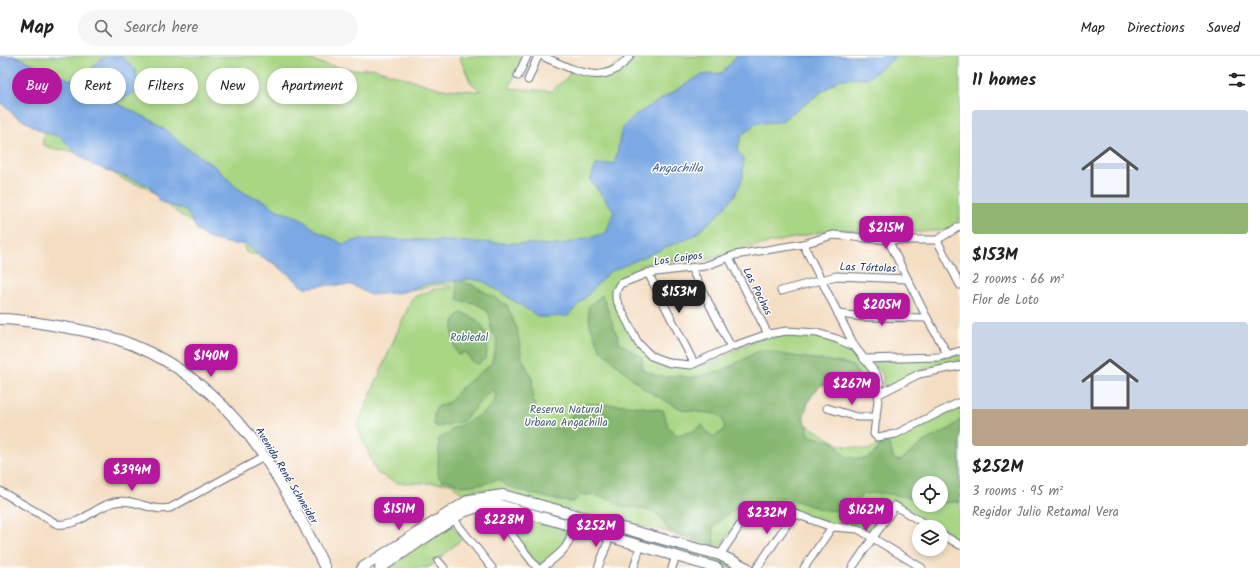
<!DOCTYPE html>
<html lang="en">
<head>
<meta charset="utf-8">
<style>
  :root { --surface:#fff; --page:#f6f6f6; --text:#222; --muted:#767676; --line:#e0e0e0; --accent:#b5179e }
  body { margin:0; font-family:Kalam,sans-serif; background:var(--page); color:var(--text); height:100vh; display:flex; flex-direction:column; font-size:15px; white-space:nowrap }
  * { box-sizing:border-box; margin:0 }
  p { font-size:13px; color:var(--muted) }
  .icon { flex:none; width:22px; height:22px; fill:none; stroke:currentColor; stroke-width:2; stroke-linecap:round; stroke-linejoin:round }
  .map { position:relative; flex:1; overflow:hidden }
  .details { display:flex; flex-direction:column; background:var(--surface); width:300px }
  .details>* { flex:none }
  .guide { position:absolute; left:12px; top:12px; width:380px; height:36px; display:flex; gap:8px }
  .fabs { position:absolute; left:912px; top:420px; display:grid; gap:8px }
  .fabs a { display:grid; place-items:center; width:36px; height:36px; border-radius:50%; background:var(--surface); box-shadow:0 2px 6px #0003; font-size:20px }
  .price { position:absolute; translate:-50% -34px; padding:0 9px; border-radius:8px; background:var(--accent); color:#fff; font-size:13px; line-height:26px; filter:drop-shadow(0 1px 2px #0008) }
  .price::after { content:''; position:absolute; left:50%; top:24px; width:12px; height:9px; margin-left:-6px; background:inherit; clip-path:polygon(0 0,100% 0,50% 100%) }
  .price.active { background:#222; color:#fff }
  ul { padding:0; list-style:none }
  li { display:grid; align-content:center; gap:8px; height:212px; padding:0 12px }
  li span { display:grid; place-items:center; height:124px; border-radius:4px; color:#555 }
  li>.icon { margin-inline-start:auto }
  span .icon { width:72px; height:72px; fill:#fffc; stroke-width:1 }
  li b { font-size:17px }
  h2 { display:flex; justify-content:space-between; align-items:center; height:48px; padding:0 12px; font-size:17px }
  .chip { padding:0 14px; border-radius:18px; background:var(--surface); box-shadow:0 2px 6px #0003; font-size:14px; line-height:36px }
  .chip.active { background:var(--accent); color:#fff }
  header { display:flex; align-items:center; gap:24px; box-sizing:border-box; height:56px; padding:0 20px; background:var(--surface); border-bottom:1px solid var(--line) }
  header strong { font-size:19px }
  nav { display:flex; gap:22px; margin-inline-start:auto; font-size:14px }
  .search { width:280px; height:36px; background:var(--page); display:flex; align-items:center; gap:10px; box-sizing:border-box; padding:0 14px; border-radius:22px; color:var(--muted); font-size:15px }
  main { display:flex; flex:1; min-height:0 }
  .map>svg:first-child { display:block }
  .green { fill:#a8d683; stroke:#628270; fill-rule:evenodd }
  .forest { fill:#86b771; stroke:#507368 }
  .water { fill:#7ba9e4; stroke:#4b6ca1 }
  .lines { fill:none; stroke-linecap:round; stroke-linejoin:round }
  .street-casing { stroke:#676c81; stroke-width:9 }
  .secondary-casing { stroke:#676c81; stroke-width:12 }
  .street { stroke:#fff; stroke-width:7 }
  .secondary { stroke:#fff; stroke-width:10 }
  .labels { text-anchor:middle; stroke-width:3; stroke-linejoin:round; paint-order:stroke }
  .street-label { font-size:11px; fill:#1b2f5e; stroke:#fff }
  .park-label { font-size:11px; fill:#456169; stroke:#fff }
  .water-label { font-size:12px; font-style:italic; fill:#3d5a8d; stroke:#fff }
</style>
</head>
<body>
<header>
<strong>Map</strong>
<div class="search"><svg class="icon" aria-label="search" viewBox="0 0 24 24"><circle cx="10" cy="10" r="6"/><path d="M15 15l6 6"/></svg>Search here</div>
<nav><a>Map</a><a>Directions</a><a>Saved</a></nav>
</header>
<main>
<div class="map">
<svg width="960" height="512" viewBox="0 0 960 512">
  <rect width="100%" height="100%" fill="#fff"/>
  <filter id="ink" filterUnits="userSpaceOnUse"><feTurbulence type="fractalNoise" baseFrequency=".025" numOctaves="2"/><feDisplacementMap in="SourceGraphic" scale="8" xChannelSelector="R" yChannelSelector="G"/><feConvolveMatrix kernelMatrix="1 2 1 2 8 2 1 2 1" color-interpolation-filters="sRGB"/></filter>
  <filter id="wash" filterUnits="userSpaceOnUse"><feTurbulence type="fractalNoise" baseFrequency=".012" numOctaves="4" result="noise"/><feDisplacementMap in="SourceGraphic" scale="16" xChannelSelector="R" yChannelSelector="G"/><feGaussianBlur stdDeviation="0.9" result="paint"/><feColorMatrix in="noise" values="0 0 0 0 0 0 0 0 0 0 0 0 0 0 0 0 0 1.4 0 .05"/><feComposite in="paint" operator="in"/></filter>
  <g filter="url(#wash)">
    <rect width="100%" height="100%" fill="#f4dec2"/>
    <g class="green">
      <path d="M0 0H298L327 9 356 14 372 12 441 33 481 35 471 27 459 0H523L509 32 551 35 567 22 572 12 602 17 631 0H960V163L948 174 891 178 835 173 743 193 711 203 656 205 641 210 635 216 620 222 613 232 612 238 618 254 638 286 661 303 691 310 702 309 715 306 734 294 760 283 792 278 816 279 851 291 871 317 873 330 821 329C812 339 800 354 805 368L840 389 868 394 941 356 960 351V486L941 475V471H935L896 448 898 445 892 443 894 449 874 477 870 478 836 470 802 458 748 452 717 494 713 493V488L664 475 575 456 527 444 495 434H475L463 438 451 427H397L377 417 357 370 412 242 434 233 453 231C442 226 426 231 415 234L282 212 258 199 250 198 246 196 243 188 188 164 161 145 147 131 126 125 89 102 68 94 54 93 43 89V82L49 72ZM919 427H941V449H919Z"/>
      <path d="M960 297V308L928 312 886 331 883 329V319L874 308V304Z"/>
      <path d="M495 452 567 472 569 476 564 490 539 511Z"/>
      <path d="M588 468 720 502 740 512H727Z"/>
      <path d="M452 469 462 483 428 512H390L447 470Z"/>
    </g>
    <g class="forest">
      <path d="M456 223 473 229 507 249 517 273 522 302 532 322 533 340 538 365 556 373 585 348 629 349 663 354 668 371 677 379 691 376 702 369 708 377 714 381 725 373 722 362 717 358 683 354 644 333 600 293 590 269 588 251 602 239 620 287 642 301V313L654 319 668 321 678 319 691 322 726 313 762 293 773 297 843 307 853 310 865 329 822 328 810 341 803 362 810 380 834 386 845 400C863 405 871 405 881 388H889L894 403 900 405 925 385 951 372 960 364V446L941 447V427H919V443L882 437 863 438C859 442 855 448 850 451 829 462 804 445 784 442 766 440 752 444 737 453 727 459 720 463 713 472L714 490 709 489 675 479 667 472 662 462 654 456 635 451H623L610 443 593 439H580L574 446 560 445 521 435 507 430 498 423 484 428 461 430 451 425 442 424 439 421 438 416 439 382 450 377 451 373C467 365 492 359 496 339L492 333 463 365 438 371 434 369V356L437 351 449 346 460 333 491 308 497 288 496 281 491 276 490 259 485 253 475 247 458 244Z"/>
      <path d="M460 257C483 261 491 280 486 302L478 308 472 306 466 296 458 299C452 288 449 266 460 257Z"/>
    </g>
    <path class="water" d="M0 0H15L71 24C75 21 81 19 85 17 103 5 95 0 121 0L135 13 139 34 116 47 145 61 167 75 182 89 214 110 236 131 248 139 263 144 277 154 298 161 317 175 343 188 361 183H390L560 189 606 177 614 155 590 124 596 109 615 107 622 72 637 58 701 19 722 17 737 0H897L868 22 840 23 780 66 757 67 742 79 737 94 743 102V122L735 139 720 157 695 179 609 216 568 260 539 261 483 225 470 223 426 228 404 236 370 239 352 229H325L305 232 274 207 258 199 246 188H231L207 182 198 175 186 155 160 145 148 129 93 109 77 98 61 81 43 76 14 59 0 46Z"/>
  </g>
  <g filter="url(#ink)">
    <g class="lines">
      <g class="street-casing">
        <g id="street">
          <path d="M542 0C573 13 604 34 630 0"/>
          <path d="M518 20 527 0"/>
          <path d="M528 24 538 0"/>
          <path d="M888 184 927 262 948 299"/>
          <path d="M937 184 960 229"/>
          <path d="M803 188 855 291 876 318 880 327 874 378 877 381 896 378 960 346"/>
          <path d="M729 202 768 278"/>
          <path d="M691 212 731 291"/>
          <path d="M648 217 694 307"/>
          <path d="M781 235 836 220 907 223"/>
          <path d="M838 258 865 261 927 262"/>
          <path d="M855 291 837 283 817 277 787 275 768 278 731 291 691 309 670 307 651 300 638 287 616 243V235L620 228 648 217 705 210 735 199 803 188 833 179 888 184H937L960 170"/>
          <path d="M864 303 939 301 960 295"/>
          <path d="M879 338 919 318 960 310"/>
          <path d="M827 352 857 361H876"/>
          <path d="M0 435 57 468C81 471 93 451 115 446 135 442 150 456 170 452L264 401"/>
          <path d="M489 449 537 512"/>
          <path d="M451 460 492 512"/>
          <path d="M941 478 960 489"/>
          <path d="M720 499 750 454H784L832 471 858 473 922 512"/>
          <path d="M438 505 444 512"/>
          <path d="M542 512C568 492 569 491 577 459"/>
          <path d="M598 512 610 481"/>
          <path d="M634 512 640 490"/>
          <path d="M672 512 676 500"/>
          <path d="M757 512 794 458"/>
          <path d="M804 512 832 471"/>
          <path d="M852 512 895 450 930 471"/>
        </g>
      </g>
      <g class="secondary-casing">
        <g id="secondary">
          <path d="M0 263C19 263 38 267 57 270 83 274 109 279 133 289 233 329 281 420 325 512"/>
          <path d="M362 512 469 444 503 439 720 499 747 512"/>
          <path d="M380 512 463 456 478 451 500 449 717 512"/>
        </g>
      </g>
      <use href="#street" class="street"/>
      <use href="#secondary" class="secondary"/>
    </g>
  </g>
  <g class="labels">
    <g class="street-label">
      <text transform="translate(678 202) rotate(-8)" y="4">Los Coipos</text>
      <text transform="translate(868 211) rotate(2)" y="4">Las Tórtolas</text>
      <text transform="translate(758 235) rotate(63)" y="4">Las Pochas</text>
      <text transform="translate(287 419) rotate(59)" y="4">Avenida René Schneider</text>
    </g>
    <g class="park-label">
      <text x="469" y="285">Robledal</text>
      <text x="566" y="357">Reserva Natural<tspan x="566" dy="13">Urbana Angachilla</tspan></text>
    </g>
    <g class="water-label">
      <text x="677" y="116">Angachilla</text>
    </g>
  </g>
</svg>
<div class="fabs">
<a><svg class="icon" aria-label="locate" viewBox="0 0 24 24"><circle cx="12" cy="12" r="6"/><path d="M12 2v4M12 18v4M2 12h4M18 12h4"/></svg></a>
<a><svg class="icon" aria-label="layers" viewBox="0 0 24 24"><path d="M12 4l9 5-9 5-9-5zM3 14l9 5 9-5"/></svg></a>
</div>
<b class="price" style="left:886px;top:194px">$215M</b>
<b class="price active" style="left:679px;top:258px">$153M</b>
<b class="price" style="left:882px;top:271px">$205M</b>
<b class="price" style="left:211px;top:322px">$140M</b>
<b class="price" style="left:852px;top:350px">$267M</b>
<b class="price" style="left:132px;top:436px">$394M</b>
<b class="price" style="left:399px;top:475px">$151M</b>
<b class="price" style="left:866px;top:476px">$162M</b>
<b class="price" style="left:767px;top:479px">$232M</b>
<b class="price" style="left:504px;top:486px">$228M</b>
<b class="price" style="left:596px;top:492px">$252M</b>
<div class="guide">
<a class="chip active">Buy</a>
<a class="chip">Rent</a>
<a class="chip">Filters</a>
<a class="chip">New</a>
<a class="chip">Apartment</a>
</div>
</div>
<section class="details">
<h2>11 homes<svg class="icon" aria-label="filters" viewBox="0 0 24 24"><path d="M4 7h16M4 17h16"/><circle cx="9" cy="7" r="2"/><circle cx="15" cy="17" r="2"/></svg></h2>
<ul>
<li><span style="background:linear-gradient(#c9d6e8 75%,#8fb573 0)"><svg class="icon" aria-label="home" viewBox="0 0 24 24"><path d="M3 11l9-7 9 7M6 9v11h12V9"/></svg></span><div><b>$153M</b><p>2 rooms · 66 m²</p><p>Flor de Loto</p></div></li>
<li><span style="background:linear-gradient(#c9d6e8 70%,#b9a48a 0)"><svg class="icon" aria-label="home" viewBox="0 0 24 24"><path d="M3 11l9-7 9 7M6 9v11h12V9"/></svg></span><div><b>$252M</b><p>3 rooms · 95 m²</p><p>Regidor Julio Retamal Vera</p></div></li>
</ul>
</section>
</main>
</body>
</html>
